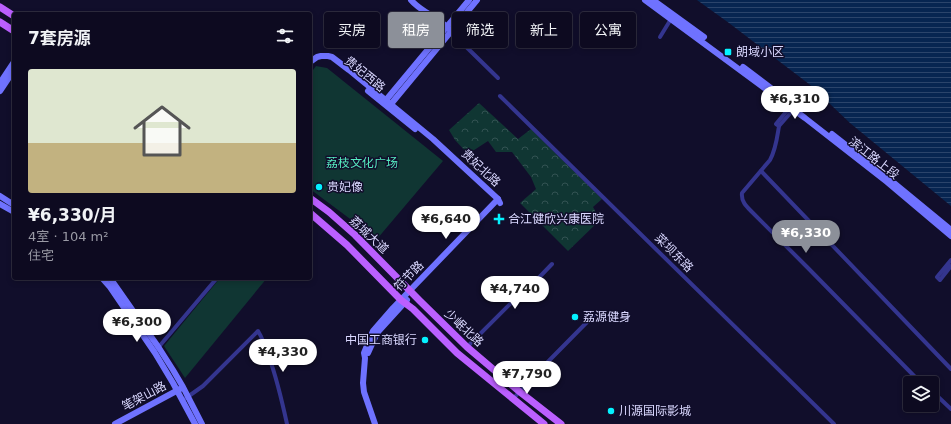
<!DOCTYPE html>
<html lang="zh">
<head>
<meta charset="utf-8">
<style>
  :root { --surface:#0d0a20; --page:#161329; --text:#f1f3f6; --muted:#9a9aa5; --line:#2d2b3e; --accent:#8c9099 }
  body { margin:0; font-family:"DejaVu Sans","Noto Sans SC",sans-serif; background:var(--page); color:var(--text); height:100vh; display:flex; flex-direction:column; font-size:15px; white-space:nowrap }
  * { box-sizing:border-box; margin:0 }
  p { font-size:13px; color:var(--muted) }
  .icon { flex:none; width:22px; height:22px; fill:none; stroke:currentColor; stroke-width:2; stroke-linecap:round; stroke-linejoin:round }
  .map { position:relative; flex:1; overflow:hidden }
  .details { position:absolute; left:12px; top:12px; width:300px; height:268px; display:flex; flex-direction:column; background:var(--surface); border-radius:4px; box-shadow:0 2px 6px #0003,0 0 0 1px var(--line) }
  .details>* { flex:none }
  .guide { position:absolute; left:324px; top:12px; width:380px; height:36px; display:flex; gap:8px }
  .fabs { position:absolute; left:903px; top:376px; display:grid; gap:8px }
  .fabs a { display:grid; place-items:center; width:36px; height:36px; border-radius:4px; background:var(--surface); box-shadow:0 2px 6px #0003,0 0 0 1px var(--line); font-size:20px }
  .price { position:absolute; translate:-50% -34px; padding:0 9px; border-radius:14px; background:#fff; color:#222; font-size:13px; line-height:26px; filter:drop-shadow(0 1px 2px #0008) }
  .price::after { content:''; position:absolute; left:50%; top:24px; width:12px; height:9px; margin-left:-6px; background:inherit; clip-path:polygon(0 0,100% 0,50% 100%) }
  .price.current { background:var(--accent); color:#fff }
  ul { padding:0; list-style:none }
  li { display:grid; align-content:center; gap:8px; height:212px; padding:0 16px }
  li span { display:grid; place-items:center; height:124px; border-radius:4px; color:#555 }
  li>.icon { margin-inline-start:auto }
  span .icon { width:72px; height:72px; fill:#fffc; stroke-width:1 }
  li b { font-size:17px }
  h2 { display:flex; justify-content:space-between; align-items:center; height:48px; padding:0 16px; font-size:17px }
  .chip { padding:0 14px; border-radius:4px; background:var(--surface); box-shadow:0 2px 6px #0003,0 0 0 1px var(--line); font-size:14px; line-height:36px }
  .chip.current { background:var(--accent); color:#fff }
  .map>svg:first-child { display:block }
  .forest { fill:url(#forest-crowns) }
  .green { fill:#103633 }
  .water { fill:url(#water-rules) }
  .lines { fill:none; stroke-linecap:round; stroke-linejoin:round }
  .street { stroke:#34358f; stroke-width:4 }
  .secondary { stroke:#6f72ff; stroke-width:6 }
  .primary { stroke:#bb5fff; stroke-width:7 }
  .poi-dot { fill:#04f2ff; stroke:#110e2b; stroke-width:1.5 }
  .labels { text-anchor:middle; stroke-width:3; stroke-linejoin:round; paint-order:stroke }
  .poi-label { font-size:12px; fill:#dad8ff; stroke:#110e2b; text-anchor:start }
  .street-label { font-size:12px; fill:#dad8ff; stroke:#110e2b }
  .park-label { font-size:12px; fill:#56ecc0; stroke:#110e2b }
</style>
</head>
<body>
<div class="map">
<svg width="951" height="424" viewBox="0 0 951 424">
  <defs>
    <pattern id="forest-crowns" width="20" height="18" patternUnits="userSpaceOnUse"><rect width="20" height="18" fill="#103633"/><path d="M2 6a3 3 0 1 1 6 0M12 15a3 3 0 1 1 6 0" fill="none" stroke="#325252"/></pattern>
    <pattern id="water-rules" width="6" height="5" patternUnits="userSpaceOnUse"><rect width="6" height="5" fill="#072551"/><path d="M0 2.5h6" fill="none" stroke="#2b446b"/></pattern>
  </defs>
  <rect width="100%" height="100%" fill="#110e2b"/>
  <path class="forest" d="M479 103 518 139 531 129 602 199 593 207 600 220 568 251 520 203 536 189 531 177 512 152H496L488 141 468 154 455 140 449 130Z"/>
  <g class="green">
    <path d="M316 66 327 68 443 161 377 239 310 189V74Z"/>
    <path d="M220 278H267L185 378 164 346Z"/>
  </g>
  <path class="water" d="M697 0H951V206L850 123 809 84 729 23Z"/>
  <g class="lines">
    <g class="street">
      <path d="M451 32 498 78"/>
      <path d="M660 37 671 19"/>
      <path d="M500 96 834 424"/>
      <path d="M794 105 790 107 776 124 779 126C777 138 776 149 770 160L742 193C741 201 746 206 751 211L807 267 921 383"/>
      <path d="M779 126 793 110V108"/>
      <path d="M761 171 951 369"/>
      <path d="M951 260 937 277 940 280 951 266"/>
      <path d="M467 347 516 298 526 291 552 264"/>
      <path d="M157 349 217 278"/>
      <path d="M932 391 951 409"/>
      <path d="M186 398 203 386 258 331C263 339 266 348 269 357 277 379 282 401 287 424"/>
      <path d="M513 399 529 381 593 316"/>
    </g>
    <g class="secondary">
      <path d="M411 0C421 12 438 17 449 29"/>
      <path d="M645 0 805 118 887 182 951 236"/>
      <path d="M653 0 704 37"/>
      <path d="M310 62 317 57 321 56H328L332 57 349 70 433 139 498 199 500 203"/>
      <path d="M743 67 784 98"/>
      <path d="M0 83 14 62"/>
      <path d="M0 91 14 70"/>
      <path d="M368 91 415 129"/>
      <path d="M386 103V100L469 0"/>
      <path d="M387 105 391 104 477 0"/>
      <path d="M832 134 888 178 951 230"/>
      <path d="M0 196 14 205"/>
      <path d="M0 204 14 212"/>
      <path d="M102 278 110 287 155 353 173 383 195 424"/>
      <path d="M110 278 159 348 173 370 183 387 202 424"/>
      <path d="M368 353 377 333 407 300"/>
      <path d="M115 424 180 389"/>
      <path d="M375 424 364 392 363 383 365 358 364 353 373 331 393 308 498 199"/>
    </g>
    <g class="primary">
      <path d="M0 7 14 16"/>
      <path d="M0 22 14 31"/>
      <path d="M310 198 329 212 355 235 420 301 467 347 520 392 561 424"/>
      <path d="M310 213 347 245 401 300 413 309 457 353 544 424"/>
    </g>
  </g>
  <g class="poi-dot">
    <rect x="724" y="48" width="8" height="8" rx="2"/>
    <circle cx="319" cy="187" r="4"/>
    <path d="M497 213h4v4h4v4h-4v4h-4v-4h-4v-4h4z"/>
    <circle cx="575" cy="317" r="4"/>
    <circle cx="425" cy="340" r="4"/>
    <circle cx="611" cy="411" r="4"/>
  </g>
  <g class="labels">
    <g class="poi-label">
      <text x="736" y="56">朗域小区</text>
      <text x="327" y="191">贵妃像</text>
      <text x="508" y="223">合江健欣兴康医院</text>
      <text x="583" y="321">荔源健身</text>
      <text x="417" y="344" text-anchor="end">中国工商银行</text>
      <text x="619" y="415">川源国际影城</text>
    </g>
    <g class="street-label">
      <text transform="translate(365 74) rotate(39)" y="4">贵妃西路</text>
      <text transform="translate(874 158) rotate(38)" y="4">滨江路上段</text>
      <text transform="translate(481 168) rotate(43)" y="4">贵妃北路</text>
      <text transform="translate(369 235) rotate(43)" y="4">荔城大道</text>
      <text transform="translate(674 253) rotate(45)" y="4">菜坝东路</text>
      <text transform="translate(409 276) rotate(-46)" y="4">符节路</text>
      <text transform="translate(464 328) rotate(43)" y="4">少岷北路</text>
      <text transform="translate(144 396) rotate(-28)" y="4">笔架山路</text>
    </g>
    <g class="park-label">
      <text x="362" y="167">荔枝文化广场</text>
    </g>
  </g>
</svg>
<div class="fabs">
<a><svg class="icon" aria-label="layers" viewBox="0 0 24 24"><path d="M12 4l9 5-9 5-9-5zM3 14l9 5 9-5"/></svg></a>
</div>
<b class="price" style="left:795px;top:120px">¥6,310</b>
<b class="price" style="left:446px;top:240px">¥6,640</b>
<b class="price current" style="left:806px;top:254px">¥6,330</b>
<b class="price" style="left:515px;top:310px">¥4,740</b>
<b class="price" style="left:137px;top:343px">¥6,300</b>
<b class="price" style="left:283px;top:373px">¥4,330</b>
<b class="price" style="left:527px;top:395px">¥7,790</b>
<div class="guide">
<a class="chip">买房</a>
<a class="chip current">租房</a>
<a class="chip">筛选</a>
<a class="chip">新上</a>
<a class="chip">公寓</a>
</div>
<section class="details">
<h2>7套房源<svg class="icon" aria-label="filters" viewBox="0 0 24 24"><path d="M4 7h16M4 17h16"/><circle cx="9" cy="7" r="2"/><circle cx="15" cy="17" r="2"/></svg></h2>
<ul>
<li><span style="background:linear-gradient(#dfe7d0 60%,#c2b280 0)"><svg class="icon" aria-label="home" viewBox="0 0 24 24"><path d="M3 11l9-7 9 7M6 9v11h12V9"/></svg></span><div><b>¥6,330/月</b><p>4室 · 104 m²</p><p>住宅</p></div></li>
</ul>
</section>
</div>
</body>
</html>
